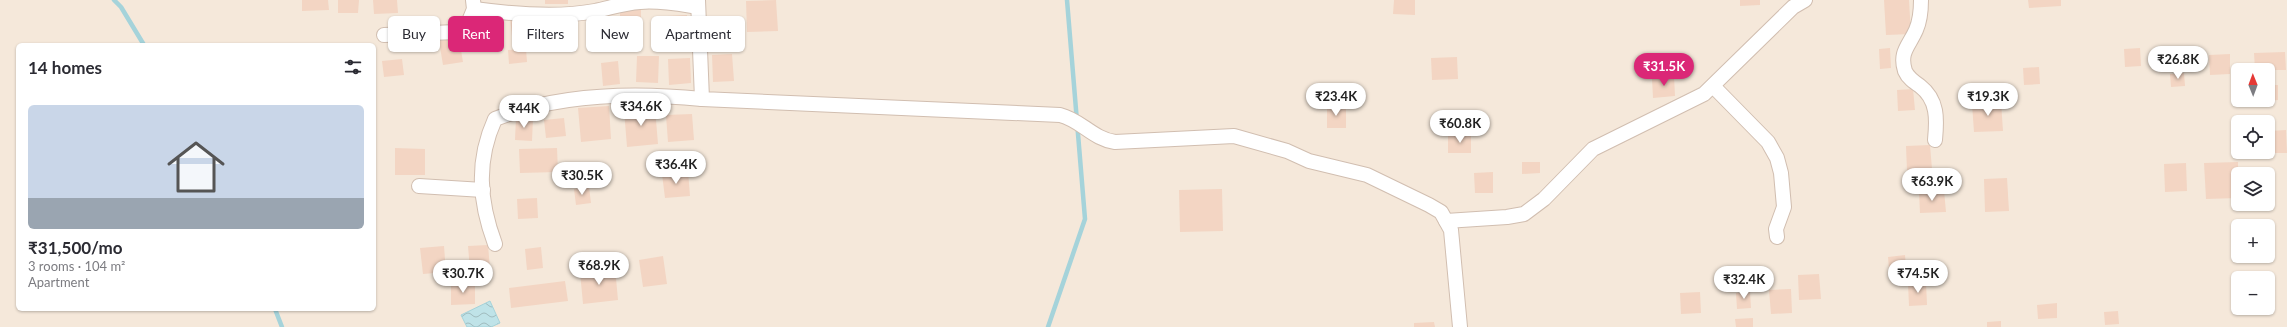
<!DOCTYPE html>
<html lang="en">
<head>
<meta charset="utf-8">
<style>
  :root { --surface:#fff; --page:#f7f7f7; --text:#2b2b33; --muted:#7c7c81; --line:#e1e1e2; --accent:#db2777 }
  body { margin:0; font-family:Lato,sans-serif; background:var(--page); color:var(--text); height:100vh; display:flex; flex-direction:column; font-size:15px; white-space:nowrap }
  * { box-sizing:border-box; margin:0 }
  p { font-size:13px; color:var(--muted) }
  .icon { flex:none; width:22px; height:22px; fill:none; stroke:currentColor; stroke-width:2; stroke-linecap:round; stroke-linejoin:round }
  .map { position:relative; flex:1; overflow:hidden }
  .drawer { position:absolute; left:16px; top:43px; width:360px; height:268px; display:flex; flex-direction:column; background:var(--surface); border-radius:6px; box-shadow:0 1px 3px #0004 }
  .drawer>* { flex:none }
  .top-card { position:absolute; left:388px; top:16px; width:380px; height:36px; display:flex; gap:8px }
  .needle { width:26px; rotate:359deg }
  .buttons { position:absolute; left:2231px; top:63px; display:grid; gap:8px }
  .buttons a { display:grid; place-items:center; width:44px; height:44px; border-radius:6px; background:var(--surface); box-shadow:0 1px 3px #0004; font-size:20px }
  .price { position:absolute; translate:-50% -34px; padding:0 9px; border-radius:14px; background:#fff; color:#222; font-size:13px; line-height:26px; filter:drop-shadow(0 1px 2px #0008) }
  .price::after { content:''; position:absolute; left:50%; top:24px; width:12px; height:9px; margin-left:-6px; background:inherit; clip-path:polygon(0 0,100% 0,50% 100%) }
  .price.active { background:var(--accent); color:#fff }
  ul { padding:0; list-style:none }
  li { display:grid; align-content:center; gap:8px; height:212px; padding:0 12px }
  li+li { border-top:1px solid var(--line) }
  li span { display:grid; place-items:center; height:124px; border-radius:6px; color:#555 }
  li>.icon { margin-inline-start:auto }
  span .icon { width:72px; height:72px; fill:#fffc; stroke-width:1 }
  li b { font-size:17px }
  h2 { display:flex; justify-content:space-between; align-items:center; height:48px; padding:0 12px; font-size:17px }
  .tag { padding:0 14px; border-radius:6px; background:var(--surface); box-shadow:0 1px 3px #0004; font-size:14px; line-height:36px }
  .tag.active { background:var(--accent); color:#fff }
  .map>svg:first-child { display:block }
  .residential { fill:#f5e8da; fill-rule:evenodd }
  .water { fill:url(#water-waves); stroke:#a5d3da }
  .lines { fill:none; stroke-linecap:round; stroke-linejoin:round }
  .stream { stroke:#a5d3da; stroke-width:4.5 }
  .building { fill:#f3d5c3 }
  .minor-casing { stroke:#d1beb0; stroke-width:16 }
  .minor { stroke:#fff; stroke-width:14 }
</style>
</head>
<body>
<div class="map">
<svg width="2287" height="327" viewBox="0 0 2287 327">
  <defs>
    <pattern id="water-waves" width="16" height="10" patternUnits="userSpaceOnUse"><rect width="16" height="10" fill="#bfe3e8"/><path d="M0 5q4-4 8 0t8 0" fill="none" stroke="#a0bbbe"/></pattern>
  </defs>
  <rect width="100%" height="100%" fill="#fdf6ec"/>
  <path class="residential" d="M0 0H2287V327H0ZM18 45H374V309H18ZM2238 70H2268V100H2238ZM2238 122H2268V152H2238ZM2238 174H2268V204H2238ZM2238 226H2268V256H2238ZM2238 278H2268V308H2238Z"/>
  <path class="water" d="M490 301 500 323 491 327H467L461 315Z"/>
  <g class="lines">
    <g class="stream">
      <path d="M114 0 121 7 144 45"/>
      <path d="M275 309 282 327"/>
      <path d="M1048 327 1085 219 1067 0"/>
    </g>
  </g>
  <g class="building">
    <path d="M302 0H328L329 10 302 11Z"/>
    <path d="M338 0H359L358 13H338Z"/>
    <path d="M373 0H397L398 13 374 14Z"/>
    <rect x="545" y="0" width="23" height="4"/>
    <path d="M776 0 778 31 747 32 746 1Z"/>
    <path d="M1394 0H1415V15L1393 14Z"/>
    <path d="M1740 0H1760V5L1740 6Z"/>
    <path d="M1884 0H1909L1911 34 1886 35Z"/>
    <path d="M2028 0H2061V6L2029 8Z"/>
    <rect x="620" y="10" width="21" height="23"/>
    <path d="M687 15V37L668 38 667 16Z"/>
    <path d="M530 17 532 35 512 36 510 18Z"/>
    <path d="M459 38 463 62 443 65 439 41Z"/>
    <path d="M1890 48 1891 68 1880 69 1879 49Z"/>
    <path d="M2140 48 2141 66 2125 67 2124 49Z"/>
    <path d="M526 49 527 62 509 64 508 50Z"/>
    <path d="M2285 52 2286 70H2255L2254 53Z"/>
    <path d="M732 54 734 81 713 82 712 55Z"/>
    <path d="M2230 54V74L2210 75 2209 55Z"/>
    <path d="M637 56H659L658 83 636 82Z"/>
    <path d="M1457 57 1458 79 1432 80 1431 58Z"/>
    <path d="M690 58 691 83 669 85 668 59Z"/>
    <path d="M402 59 404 75 384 77 382 61Z"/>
    <path d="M618 61 620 84 603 86 601 63Z"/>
    <path d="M2039 67 2040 84 2024 85 2023 68Z"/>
    <path d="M2184 73 2185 86 2171 87 2170 74Z"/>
    <path d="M1674 76 1675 96 1653 98 1652 78Z"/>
    <path d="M2268 85H2278V100L2268 101Z"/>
    <path d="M1913 89 1915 110 1898 111 1897 90Z"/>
    <path d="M2001 102 2003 131 1974 132 1972 104Z"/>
    <path d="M1327 105 1346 106V128H1327Z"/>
    <path d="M609 106 611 139 581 142 578 108Z"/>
    <path d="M655 108 658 144 627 147 624 110Z"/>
    <path d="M692 114 694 140 668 142 666 115Z"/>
    <path d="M516 117 533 118 532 141 515 140Z"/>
    <path d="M564 118 566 136 546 138 544 120Z"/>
    <path d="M2286 130 2287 153H2270L2269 131Z"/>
    <path d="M1471 135V153H1448V136Z"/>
    <path d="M1930 145 1932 169 1907 171 1906 146Z"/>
    <path d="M395 148 425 149V175H395Z"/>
    <path d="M557 148 558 172 520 173 519 149Z"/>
    <path d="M1522 162H1540V173L1522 174Z"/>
    <path d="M2238 162V198L2206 199 2204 163Z"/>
    <path d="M2186 163 2187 191 2165 192 2164 164Z"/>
    <path d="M688 171 690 196 665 198 662 174Z"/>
    <path d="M1493 172V193H1475L1474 173Z"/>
    <path d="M2007 178 2009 211 1985 212 1984 179Z"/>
    <path d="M589 187 591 203 576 205 574 189Z"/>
    <path d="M1222 189 1223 231 1180 232 1179 190Z"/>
    <path d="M1944 190 1946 212 1920 213 1919 192Z"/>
    <path d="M537 198 538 218 518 219 517 199Z"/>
    <path d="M488 245 490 269 470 270 468 246Z"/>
    <path d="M444 246 446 272 423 274 420 248Z"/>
    <path d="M541 247 543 268 527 270 525 249Z"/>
    <path d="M1905 255 1906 268 1889 269 1888 257Z"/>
    <path d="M663 256 667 284 643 287 639 260Z"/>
    <path d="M615 268 618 300 583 304 580 272Z"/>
    <path d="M1819 274 1821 299 1799 300 1798 275Z"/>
    <path d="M565 281 568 301 511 308 509 288Z"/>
    <path d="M1926 282 1927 305 1909 306 1908 283Z"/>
    <path d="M451 283H475V304L451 305Z"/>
    <path d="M1791 289 1792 313 1771 314 1769 290Z"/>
    <path d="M1700 292 1701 313 1681 314 1680 293Z"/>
    <path d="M1750 292 1751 308 1737 309 1736 293Z"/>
    <path d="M2057 303V318L2038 319 2037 305Z"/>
    <path d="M2118 311 2119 324 2105 325 2104 312Z"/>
    <path d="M1753 318V327H1736L1735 319Z"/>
    <path d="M2001 321V327H1987V322Z"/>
    <path d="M1434 322 1435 327H1414V323Z"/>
  </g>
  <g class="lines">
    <g class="minor-casing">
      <g id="minor">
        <path d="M698 0 702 99 1060 115C1081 120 1093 139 1115 142L1234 136 1287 151 1309 161 1367 175 1429 205 1441 212 1451 230 1460 327"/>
        <path d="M1921 0C1921 10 1920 21 1916 30 1909 46 1899 52 1905 71 1908 78 1914 82 1920 86 1938 100 1937 119 1935 140"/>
        <path d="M474 9C511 14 558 18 595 11 610 8 624 3 640 2 659 0 679 4 698 7"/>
        <path d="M384 35 456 32 467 26 474 9 473 0"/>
        <path d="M1713 86 1768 142 1777 158 1781 173 1784 207 1776 229 1777 237"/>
        <path d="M419 186 483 190"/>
        <path d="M1446 221 1507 217 1524 214 1544 199 1593 149 1704 94 1793 7 1805 0"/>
        <path d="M495 244C479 201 476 161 495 119 560 93 633 92 702 99"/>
      </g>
    </g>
    <use href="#minor" class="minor"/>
  </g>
</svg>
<div class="buttons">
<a><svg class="needle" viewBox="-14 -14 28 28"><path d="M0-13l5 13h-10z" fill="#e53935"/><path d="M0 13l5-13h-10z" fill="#7c7c81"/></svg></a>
<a><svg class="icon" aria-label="locate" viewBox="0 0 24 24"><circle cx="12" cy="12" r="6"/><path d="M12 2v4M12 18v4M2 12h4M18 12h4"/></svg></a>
<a><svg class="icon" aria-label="layers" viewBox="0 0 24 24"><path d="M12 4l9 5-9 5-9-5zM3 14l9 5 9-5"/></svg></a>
<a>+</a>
<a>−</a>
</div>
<b class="price" style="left:2178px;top:80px">₹26.8K</b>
<b class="price active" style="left:1664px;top:87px">₹31.5K</b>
<b class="price" style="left:1336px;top:117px">₹23.4K</b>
<b class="price" style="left:1988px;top:117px">₹19.3K</b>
<b class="price" style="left:641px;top:127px">₹34.6K</b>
<b class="price" style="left:524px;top:129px">₹44K</b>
<b class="price" style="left:1460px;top:144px">₹60.8K</b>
<b class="price" style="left:676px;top:185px">₹36.4K</b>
<b class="price" style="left:582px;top:196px">₹30.5K</b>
<b class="price" style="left:1932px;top:202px">₹63.9K</b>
<b class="price" style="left:599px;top:286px">₹68.9K</b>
<b class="price" style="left:463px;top:294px">₹30.7K</b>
<b class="price" style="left:1918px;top:294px">₹74.5K</b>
<b class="price" style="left:1744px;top:300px">₹32.4K</b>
<div class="top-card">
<a class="tag">Buy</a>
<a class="tag active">Rent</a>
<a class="tag">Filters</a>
<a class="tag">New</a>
<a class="tag">Apartment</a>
</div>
<section class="drawer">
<h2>14 homes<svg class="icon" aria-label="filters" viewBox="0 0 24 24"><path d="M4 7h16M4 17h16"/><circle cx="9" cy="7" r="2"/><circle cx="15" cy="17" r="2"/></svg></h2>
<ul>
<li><span style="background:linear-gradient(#c9d6e8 75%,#9aa5b1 0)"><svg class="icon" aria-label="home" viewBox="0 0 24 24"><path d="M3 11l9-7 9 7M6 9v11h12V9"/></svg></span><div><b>₹31,500/mo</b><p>3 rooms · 104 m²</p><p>Apartment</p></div></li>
</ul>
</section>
</div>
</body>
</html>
